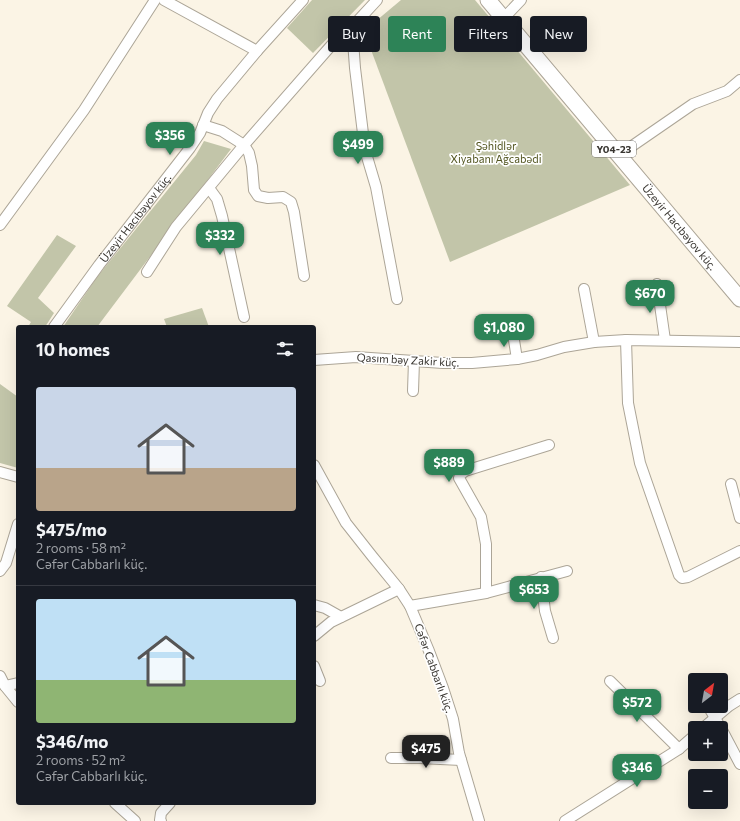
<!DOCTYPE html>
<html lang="en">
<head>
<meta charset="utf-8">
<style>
  :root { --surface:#171b24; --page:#242831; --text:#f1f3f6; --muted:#9ea1a6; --line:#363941; --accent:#2d8357 }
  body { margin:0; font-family:Commissioner,sans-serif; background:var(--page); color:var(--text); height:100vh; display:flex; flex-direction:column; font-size:15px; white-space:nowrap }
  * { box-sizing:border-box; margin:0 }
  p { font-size:13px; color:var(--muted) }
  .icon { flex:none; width:22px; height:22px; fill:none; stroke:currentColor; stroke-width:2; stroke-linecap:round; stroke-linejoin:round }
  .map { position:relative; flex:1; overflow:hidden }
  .drawer { position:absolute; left:16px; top:325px; width:300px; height:480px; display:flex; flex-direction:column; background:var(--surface); border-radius:4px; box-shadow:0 4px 16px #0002 }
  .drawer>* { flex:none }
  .banner { position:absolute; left:328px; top:16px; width:352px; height:36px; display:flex; gap:8px }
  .needle { width:26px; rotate:31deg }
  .fabs { position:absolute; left:688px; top:673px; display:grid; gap:8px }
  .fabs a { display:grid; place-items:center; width:40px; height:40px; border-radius:4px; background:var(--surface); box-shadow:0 4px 16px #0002; font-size:20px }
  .price { position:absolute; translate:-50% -34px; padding:0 9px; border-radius:8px; background:var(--accent); color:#fff; font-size:13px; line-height:26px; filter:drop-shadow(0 1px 2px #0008) }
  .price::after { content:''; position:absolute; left:50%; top:24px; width:12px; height:9px; margin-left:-6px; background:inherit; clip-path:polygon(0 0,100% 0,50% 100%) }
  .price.selected { background:#222; color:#fff }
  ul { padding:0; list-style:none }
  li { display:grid; align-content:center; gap:8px; height:212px; padding:0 20px }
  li+li { border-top:1px solid var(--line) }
  li span { display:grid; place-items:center; height:124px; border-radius:4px; color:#555 }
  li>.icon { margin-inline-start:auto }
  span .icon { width:72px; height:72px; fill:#fffc; stroke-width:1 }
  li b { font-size:17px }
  h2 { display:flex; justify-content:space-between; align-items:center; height:48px; padding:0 20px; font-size:17px }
  .chip { padding:0 14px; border-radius:4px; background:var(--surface); box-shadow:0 4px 16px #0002; font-size:14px; line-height:36px }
  .chip.selected { background:var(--accent); color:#fff }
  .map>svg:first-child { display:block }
  .green { fill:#c2c5a9 }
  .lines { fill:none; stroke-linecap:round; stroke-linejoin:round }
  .minor-casing { stroke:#aca597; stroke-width:12 }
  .primary-casing { stroke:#aca597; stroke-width:17 }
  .minor { stroke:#fff; stroke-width:10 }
  .primary { stroke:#fff; stroke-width:15 }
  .labels { text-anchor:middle; stroke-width:3.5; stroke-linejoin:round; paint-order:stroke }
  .shield { fill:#fff; stroke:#74726e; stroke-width:1 }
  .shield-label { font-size:10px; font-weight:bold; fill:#383530 }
  .park-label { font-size:11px; fill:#525520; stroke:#fff }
  .street-label { font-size:11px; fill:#383530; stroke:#fff }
</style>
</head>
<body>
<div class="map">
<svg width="740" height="821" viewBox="0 0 740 821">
  <rect width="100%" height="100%" fill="#fbf4e5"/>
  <g class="green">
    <path d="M312 0H365L313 53 287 28Z"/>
    <path d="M401 0H475L630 185 450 262 364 31Z"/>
    <path d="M204 141 231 149 97 327H63L97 277 196 155Z"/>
    <path d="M57 235 76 246 38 298 54 313 45 327H28L31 322 7 306Z"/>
    <path d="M202 308 209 327H167L164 319Z"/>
    <path d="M0 384 18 397V468L0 463Z"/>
  </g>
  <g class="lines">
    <g class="minor-casing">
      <g id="minor">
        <path d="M164 0 257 51"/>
        <path d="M504 18 521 0"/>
        <path d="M352 27 355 68 365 150 376 187 397 299"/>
        <path d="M203 125 222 131 244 145 249 153 252 166 254 190 258 196 268 198 283 197 291 202 294 212 304 276"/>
        <path d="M619 155 693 104 727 91 740 80"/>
        <path d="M209 188 217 199 222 216 244 317"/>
        <path d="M0 225 84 110 155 0"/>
        <path d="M147 272 176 227 244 145 336 40 352 27 377 0"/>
        <path d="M657 284 665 340"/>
        <path d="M584 289 594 342"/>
        <path id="s1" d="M54 327 99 265 190 148 200 133 208 113 217 99 257 51 303 0"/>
        <path d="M513 334 517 359"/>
        <path d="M626 340 628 403 640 463 679 575 682 578 688 577 740 551"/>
        <path d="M314 360 356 357 443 363H472L517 359 537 355 564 347 594 342 626 340 740 342"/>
        <path d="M413 391 414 361"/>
        <path d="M314 465 346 523 372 556 399 589 410 606 429 651 443 688 453 719 459 753 479 821"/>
        <path d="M0 472 18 477"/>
        <path d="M731 484 740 518"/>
        <path d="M0 571 6 563 18 524"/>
        <path d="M541 577 545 611 553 638"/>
        <path d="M486 593V544L481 517 459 478 460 475 465 471 549 445"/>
        <path d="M314 605 325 608 341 617"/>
        <path d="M410 606 486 593 567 571"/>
        <path d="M314 636 331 622 399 589"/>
        <path d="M314 666 320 681"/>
        <path d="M0 676 5 686 18 702"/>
        <path d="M610 681 679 749"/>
        <path d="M5 686 18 683"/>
        <path d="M708 706 718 723"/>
        <path d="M703 728 729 706 740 699"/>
        <path d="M721 728 740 764"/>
        <path d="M391 758H420L461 760"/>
        <path d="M115 803 135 821"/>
        <path d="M161 821 160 820 161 813 170 803"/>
        <path d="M565 821 679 749 695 735"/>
      </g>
    </g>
    <g class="primary-casing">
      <g id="primary">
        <path id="s2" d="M488 0 740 299"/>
      </g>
    </g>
    <use href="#minor" class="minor"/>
    <use href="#primary" class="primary"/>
  </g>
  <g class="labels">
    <rect class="shield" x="592" y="141" width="44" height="16" rx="3"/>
    <g class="shield-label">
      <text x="614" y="153">Y04-23</text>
    </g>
    <g class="park-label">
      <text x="496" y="150">Şəhidlər<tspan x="496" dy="13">Xiyabanı Ağcabədi</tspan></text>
    </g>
    <g class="street-label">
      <text dy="4" stroke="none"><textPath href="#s1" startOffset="136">Üzeyir Hacıbəyov küç.</textPath></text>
      <text dy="4" stroke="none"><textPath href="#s2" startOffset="297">Üzeyir Hacıbəyov küç.</textPath></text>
      <text transform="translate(408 360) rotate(3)" y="4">Qasım bəy Zakir küç.</text>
      <text transform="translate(434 668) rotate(70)" y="4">Cəfər Cabbarlı küç.</text>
    </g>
  </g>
</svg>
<div class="fabs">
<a><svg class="needle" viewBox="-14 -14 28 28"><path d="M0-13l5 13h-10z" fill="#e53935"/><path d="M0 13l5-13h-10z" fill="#9ea1a6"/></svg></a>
<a>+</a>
<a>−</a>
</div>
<b class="price" style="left:170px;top:156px">$356</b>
<b class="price" style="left:358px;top:165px">$499</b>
<b class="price" style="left:220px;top:256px">$332</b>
<b class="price" style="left:650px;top:314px">$670</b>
<b class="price" style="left:504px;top:348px">$1,080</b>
<b class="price" style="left:449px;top:483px">$889</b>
<b class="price" style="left:534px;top:610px">$653</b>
<b class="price" style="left:637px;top:723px">$572</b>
<b class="price selected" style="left:426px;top:769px">$475</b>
<b class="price" style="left:637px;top:788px">$346</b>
<div class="banner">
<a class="chip">Buy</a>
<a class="chip selected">Rent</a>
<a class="chip">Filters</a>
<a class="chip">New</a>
</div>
<section class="drawer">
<h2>10 homes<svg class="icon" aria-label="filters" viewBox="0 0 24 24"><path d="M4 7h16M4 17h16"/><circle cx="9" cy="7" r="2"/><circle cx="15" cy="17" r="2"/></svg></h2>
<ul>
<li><span style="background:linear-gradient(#c9d6e8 65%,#b9a48a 0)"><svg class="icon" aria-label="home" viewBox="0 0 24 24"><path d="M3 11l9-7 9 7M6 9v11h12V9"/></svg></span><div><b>$475/mo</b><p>2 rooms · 58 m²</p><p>Cəfər Cabbarlı küç.</p></div></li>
<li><span style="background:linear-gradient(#bfe0f5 65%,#8fb573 0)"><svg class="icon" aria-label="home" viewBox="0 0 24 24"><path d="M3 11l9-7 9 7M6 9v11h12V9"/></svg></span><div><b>$346/mo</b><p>2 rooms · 52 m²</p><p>Cəfər Cabbarlı küç.</p></div></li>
</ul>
</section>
</div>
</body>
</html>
